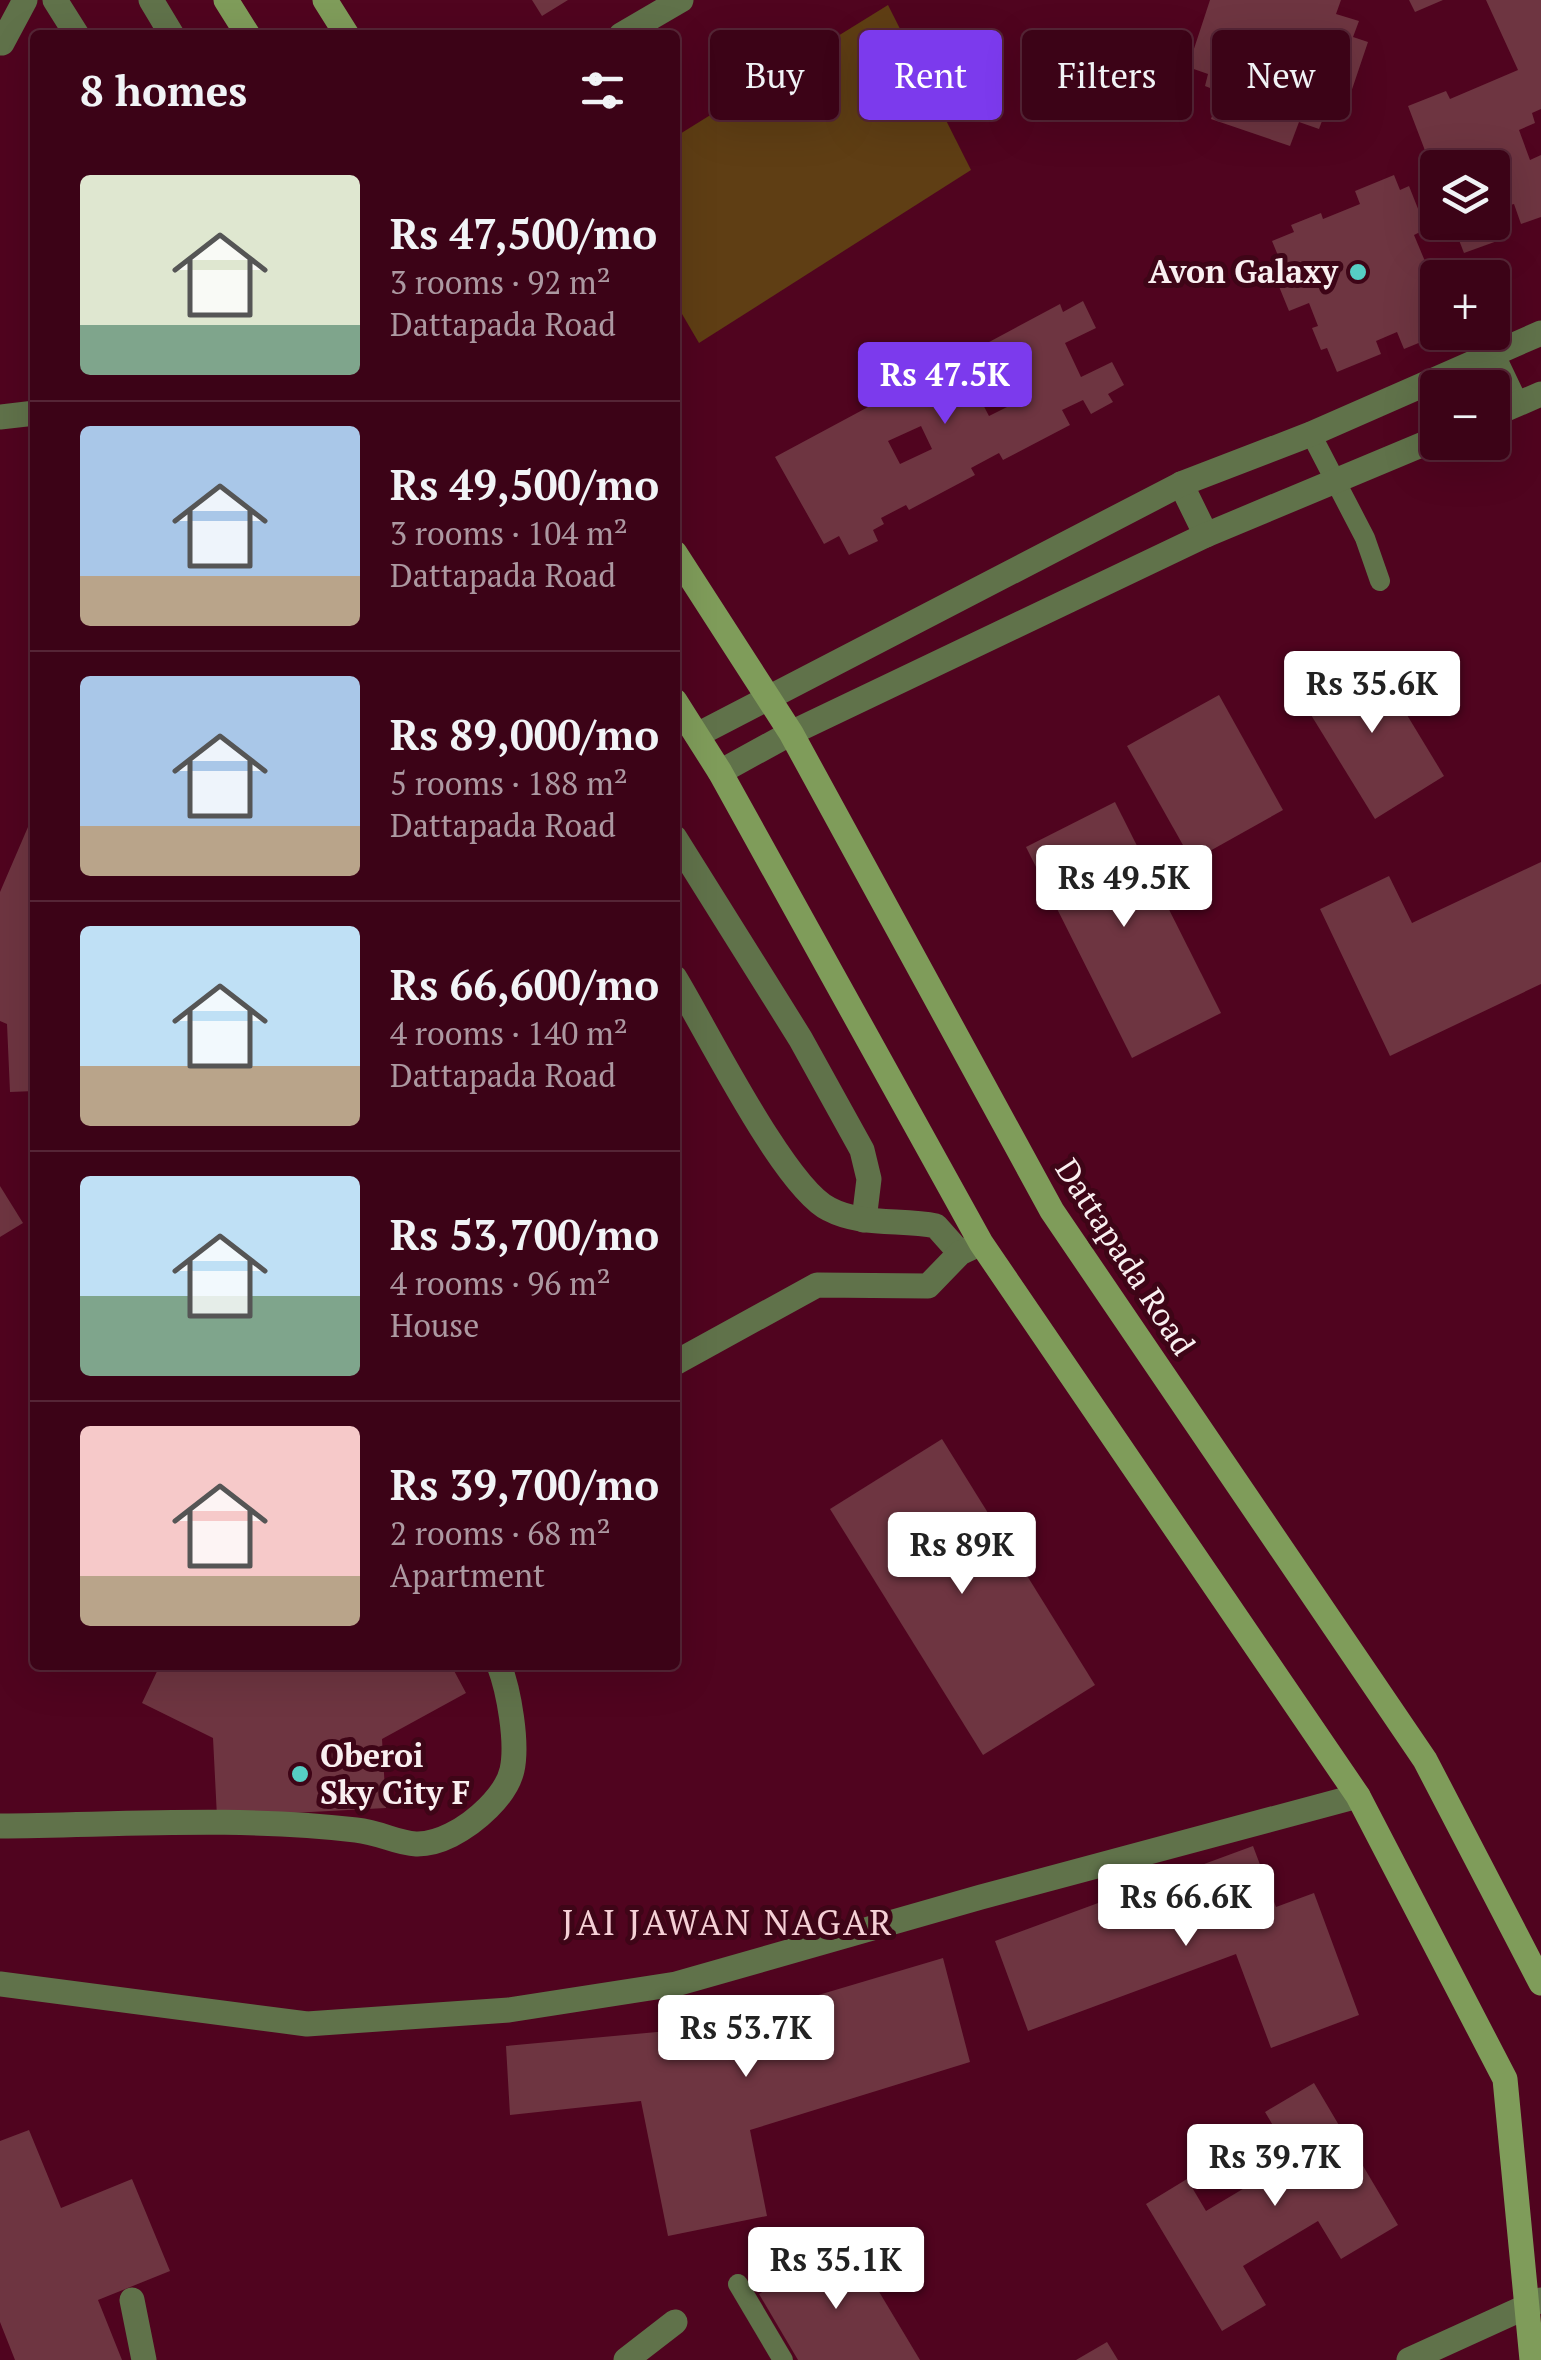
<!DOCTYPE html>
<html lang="en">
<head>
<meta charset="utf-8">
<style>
  :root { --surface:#3c0317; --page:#430d20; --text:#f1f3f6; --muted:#ac98a1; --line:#552536; --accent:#7c3aed }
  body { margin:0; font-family:"PT Serif",serif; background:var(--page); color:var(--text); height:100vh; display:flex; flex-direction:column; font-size:38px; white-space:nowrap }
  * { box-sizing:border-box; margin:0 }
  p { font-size:32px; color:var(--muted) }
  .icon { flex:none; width:55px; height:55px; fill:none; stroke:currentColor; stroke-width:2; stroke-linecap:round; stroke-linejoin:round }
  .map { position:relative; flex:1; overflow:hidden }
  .panel { position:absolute; left:30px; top:30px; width:650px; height:1640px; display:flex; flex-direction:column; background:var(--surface); border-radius:10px; box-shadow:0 10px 40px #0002,0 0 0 2px var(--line) }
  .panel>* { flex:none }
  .banner { position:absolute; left:710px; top:30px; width:680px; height:90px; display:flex; gap:20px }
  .buttons { position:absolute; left:1420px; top:150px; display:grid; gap:20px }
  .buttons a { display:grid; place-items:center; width:90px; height:90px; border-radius:10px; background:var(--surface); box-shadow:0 10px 40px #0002,0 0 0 2px var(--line); font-size:50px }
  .price { position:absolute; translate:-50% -85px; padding:0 22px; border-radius:10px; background:#fff; color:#222; font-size:32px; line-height:65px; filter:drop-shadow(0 2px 5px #0008) }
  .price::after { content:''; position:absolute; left:50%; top:60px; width:30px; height:22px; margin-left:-15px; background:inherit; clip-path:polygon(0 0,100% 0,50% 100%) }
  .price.on { background:var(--accent); color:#fff }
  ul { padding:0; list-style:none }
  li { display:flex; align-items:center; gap:30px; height:250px; padding:0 50px }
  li+li { border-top:2px solid var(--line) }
  li span { display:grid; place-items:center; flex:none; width:280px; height:200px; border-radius:10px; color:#555 }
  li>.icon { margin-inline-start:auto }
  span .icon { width:120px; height:120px; fill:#fffc; stroke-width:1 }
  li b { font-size:42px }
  h2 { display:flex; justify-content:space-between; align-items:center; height:120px; padding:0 50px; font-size:42px }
  .chip { padding:0 35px; border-radius:10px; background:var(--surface); box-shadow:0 10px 40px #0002,0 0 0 2px var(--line); font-size:35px; line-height:90px }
  .chip.on { background:var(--accent); color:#fff }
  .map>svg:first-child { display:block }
  .green { fill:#5f3e14 }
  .building { fill:#6e3541; fill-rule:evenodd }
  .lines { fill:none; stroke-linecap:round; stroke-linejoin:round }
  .lane { stroke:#60724a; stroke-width:20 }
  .street { stroke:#60724a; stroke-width:25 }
  .secondary { stroke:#7f9c5a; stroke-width:25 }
  .poi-dot { fill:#56cec4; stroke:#3e0517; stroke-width:4 }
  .labels { text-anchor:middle; stroke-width:10; stroke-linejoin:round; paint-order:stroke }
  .poi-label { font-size:32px; font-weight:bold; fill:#f9eff0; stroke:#3e0517; text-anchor:end }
  .street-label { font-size:32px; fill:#f9eff0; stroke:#3e0517 }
  .neighbourhood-label { font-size:35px; letter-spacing:2.5px; fill:#f5d0d6; stroke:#3e0517 }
</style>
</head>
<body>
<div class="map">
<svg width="1541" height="2360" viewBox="0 0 1541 2360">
  <rect width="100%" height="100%" fill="#50041f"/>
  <path class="green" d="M888 5 971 170 699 343 675 302V137Z"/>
  <g class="building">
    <path d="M532 0H568L542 16Z"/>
    <path d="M1210 0H1341L1336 14 1359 21 1353 37 1368 42 1342 119 1325 113 1319 129 1299 122 1290 146 1211 119 1220 92 1205 86 1208 74 1188 67Z"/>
    <path d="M1409 0H1443L1415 12Z"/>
    <path d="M1486 0H1541V109L1532 113 1535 123 1519 130 1530 160 1541 155V217L1521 224 1514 204 1492 210V168H1438L1437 182 1408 106 1446 91 1450 99 1518 70Z"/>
    <path d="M1394 175 1400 190 1409 186 1426 229 1414 235 1427 266 1439 261 1445 278H1438V335L1404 349 1397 332 1376 341 1381 354 1337 372 1327 348 1321 350 1312 328 1318 326 1309 303 1289 311 1269 262 1279 258 1272 241 1294 232 1291 225 1321 213 1323 219 1360 204 1355 191Z"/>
    <path d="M1452 222H1494L1500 240 1464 253Z"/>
    <path d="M1083 301 1096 328 1065 343 1081 377 1112 362 1124 385 1108 394 1113 402 1091 414 1083 400 1062 410 1070 425 1003 460 999 453 971 468 975 475 909 510 906 505 881 518 884 524 873 530 878 541 849 555 839 536 824 544 775 457 1060 304 1063 312ZM1014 380 1023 399 989 416 979 397ZM921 426 932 449 900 464 888 441Z"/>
    <path d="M1370 654 1444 776 1375 819 1300 697Z"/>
    <path d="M1219 695 1283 810 1192 861 1127 746Z"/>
    <path d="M1115 802 1221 1013 1132 1058 1026 847Z"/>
    <path d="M31 820 35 823V1091L10 1092 7 1024 0 1021V892Z"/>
    <path d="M1541 862V984L1390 1056 1320 909 1389 876 1412 923Z"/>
    <path d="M0 1186 23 1223 0 1237Z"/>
    <path d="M942 1439 1095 1685 983 1755 830 1509Z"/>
    <path d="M160 1665H451L466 1693 382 1739 386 1808 217 1817 213 1738 142 1703Z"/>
    <path d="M1253 1846 1276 1907 1314 1893 1359 2015 1271 2048 1236 1954 1028 2031 995 1941Z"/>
    <path d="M943 1958 970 2062 750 2130 767 2216 668 2236 641 2101 510 2115 506 2046 711 2027Z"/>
    <path d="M1314 2083 1398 2225 1341 2259 1318 2221 1243 2266 1266 2305 1222 2331 1146 2204 1187 2179 1206 2211 1293 2159 1265 2112Z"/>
    <path d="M29 2130 61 2208 132 2179 170 2271 98 2300 122 2360H15L0 2322V2141Z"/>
    <path d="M848 2240 920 2360H798L759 2294Z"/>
    <path d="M1107 2342 1118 2360H1076Z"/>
  </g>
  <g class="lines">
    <g class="lane">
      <path d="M1311 434 1365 538 1380 581"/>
      <path d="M738 2284 783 2360"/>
    </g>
    <g class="street">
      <path d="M55 0 77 35"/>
      <path d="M151 0 172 35"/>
      <path d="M621 35 681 0"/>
      <path d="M2 43 25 0"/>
      <path d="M1492 354 1516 404"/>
      <path d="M1492 415 1541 394"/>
      <path d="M0 417 35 413"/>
      <path d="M1181 484 1206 535"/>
      <path d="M697 735 1181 484 1311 434 1541 333"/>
      <path d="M720 772 791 733 1206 535 1438 438"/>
      <path d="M675 838 800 1038 862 1150 869 1179 864 1220"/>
      <path d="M675 978C705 1027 784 1187 829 1209 861 1226 901 1219 936 1226L960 1253"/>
      <path d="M675 1363 817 1285 928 1286 960 1253 975 1246"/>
      <path d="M0 1826C118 1825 239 1816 356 1830 394 1834 409 1856 451 1835 475 1823 506 1796 512 1770 518 1743 509 1691 499 1665"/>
      <path d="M0 1984 307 2024 509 2010 676 1984 981 1897 1358 1796"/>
      <path d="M132 2300 144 2360"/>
      <path d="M626 2360 675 2322"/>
      <path d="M1409 2360 1541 2300"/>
    </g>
    <g class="secondary">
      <path d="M226 0 248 35"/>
      <path d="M325 0 347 35"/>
      <path d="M675 553 791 733 1052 1211 1425 1760 1541 1983"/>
      <path d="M675 701 720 772 981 1243 1358 1796 1505 2079 1532 2360"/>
    </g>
  </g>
  <g class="poi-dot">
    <circle cx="1358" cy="272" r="10"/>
    <circle cx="300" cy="1774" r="10"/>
  </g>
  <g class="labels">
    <g class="poi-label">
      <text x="1338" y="283">Avon Galaxy</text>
      <text x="320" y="1767" text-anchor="start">Oberoi<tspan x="320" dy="37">Sky City F</tspan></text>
    </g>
    <g class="street-label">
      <text transform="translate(1125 1257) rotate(57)" y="11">Dattapada Road</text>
    </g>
    <g class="neighbourhood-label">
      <text x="728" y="1935">JAI JAWAN NAGAR</text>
    </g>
  </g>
</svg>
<div class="buttons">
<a><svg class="icon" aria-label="layers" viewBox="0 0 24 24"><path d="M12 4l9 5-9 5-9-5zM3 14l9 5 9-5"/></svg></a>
<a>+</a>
<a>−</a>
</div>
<b class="price on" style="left:945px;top:427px">Rs 47.5K</b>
<b class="price" style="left:1372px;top:736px">Rs 35.6K</b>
<b class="price" style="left:1124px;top:930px">Rs 49.5K</b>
<b class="price" style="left:962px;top:1597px">Rs 89K</b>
<b class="price" style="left:1186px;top:1949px">Rs 66.6K</b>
<b class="price" style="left:746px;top:2080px">Rs 53.7K</b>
<b class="price" style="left:1275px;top:2209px">Rs 39.7K</b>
<b class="price" style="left:836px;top:2312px">Rs 35.1K</b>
<div class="banner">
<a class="chip">Buy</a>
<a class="chip on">Rent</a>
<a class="chip">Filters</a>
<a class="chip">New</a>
</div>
<section class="panel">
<h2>8 homes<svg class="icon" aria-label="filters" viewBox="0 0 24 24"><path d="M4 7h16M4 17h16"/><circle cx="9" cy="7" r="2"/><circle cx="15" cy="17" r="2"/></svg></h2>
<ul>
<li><span style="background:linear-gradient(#dfe7d0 75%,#7fa58c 0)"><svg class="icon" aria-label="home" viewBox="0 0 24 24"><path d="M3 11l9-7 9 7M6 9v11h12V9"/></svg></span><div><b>Rs 47,500/mo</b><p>3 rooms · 92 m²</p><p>Dattapada Road</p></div></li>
<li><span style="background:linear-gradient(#a9c7e8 75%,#b9a48a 0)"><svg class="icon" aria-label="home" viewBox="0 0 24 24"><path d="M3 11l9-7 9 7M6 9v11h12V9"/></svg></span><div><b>Rs 49,500/mo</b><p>3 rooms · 104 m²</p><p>Dattapada Road</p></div></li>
<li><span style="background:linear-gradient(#a9c7e8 75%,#b9a48a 0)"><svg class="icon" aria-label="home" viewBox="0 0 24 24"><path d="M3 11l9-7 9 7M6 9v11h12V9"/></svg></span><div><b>Rs 89,000/mo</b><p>5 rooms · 188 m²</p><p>Dattapada Road</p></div></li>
<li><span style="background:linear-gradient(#bfe0f5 70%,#b9a48a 0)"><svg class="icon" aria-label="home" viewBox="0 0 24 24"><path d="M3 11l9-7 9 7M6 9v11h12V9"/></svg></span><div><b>Rs 66,600/mo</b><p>4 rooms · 140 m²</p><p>Dattapada Road</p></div></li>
<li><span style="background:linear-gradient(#bfe0f5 60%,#7fa58c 0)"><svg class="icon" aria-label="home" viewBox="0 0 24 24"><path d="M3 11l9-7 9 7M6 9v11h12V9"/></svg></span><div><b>Rs 53,700/mo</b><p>4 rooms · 96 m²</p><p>House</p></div></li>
<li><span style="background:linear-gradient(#f6c9c9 75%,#b9a48a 0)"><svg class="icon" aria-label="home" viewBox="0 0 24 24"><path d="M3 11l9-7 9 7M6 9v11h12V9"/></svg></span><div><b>Rs 39,700/mo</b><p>2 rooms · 68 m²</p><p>Apartment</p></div></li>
</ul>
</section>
</div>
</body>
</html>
